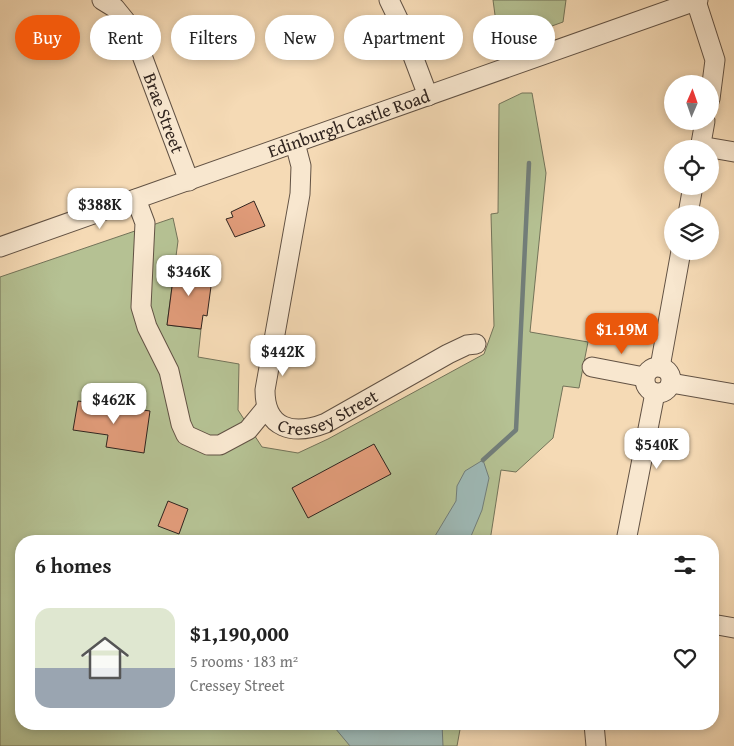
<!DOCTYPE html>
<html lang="en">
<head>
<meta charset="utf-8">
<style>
  :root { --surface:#fff; --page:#f2f2f2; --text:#222; --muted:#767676; --line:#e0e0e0; --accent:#ea580c }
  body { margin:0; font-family:"Gentium Book Plus",serif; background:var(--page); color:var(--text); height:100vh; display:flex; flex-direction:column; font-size:19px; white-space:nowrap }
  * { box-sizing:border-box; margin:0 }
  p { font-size:16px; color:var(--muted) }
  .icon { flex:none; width:28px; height:28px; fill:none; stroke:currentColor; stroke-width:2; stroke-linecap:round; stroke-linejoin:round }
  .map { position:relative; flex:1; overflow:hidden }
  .side { position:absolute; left:15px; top:535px; width:704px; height:195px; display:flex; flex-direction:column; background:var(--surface); border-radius:20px; box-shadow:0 2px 8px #0003 }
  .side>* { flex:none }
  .banner { position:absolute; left:15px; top:15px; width:705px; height:45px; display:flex; gap:10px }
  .needle { width:32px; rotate:2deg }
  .buttons { position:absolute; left:664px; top:75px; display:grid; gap:10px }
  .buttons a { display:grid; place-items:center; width:55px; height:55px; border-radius:50%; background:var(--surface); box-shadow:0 2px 8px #0003; font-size:25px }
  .price { position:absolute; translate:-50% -42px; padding:0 11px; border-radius:10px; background:#fff; color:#222; font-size:16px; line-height:32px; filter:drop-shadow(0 1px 2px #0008) }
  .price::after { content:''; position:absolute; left:50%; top:30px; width:15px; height:11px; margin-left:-8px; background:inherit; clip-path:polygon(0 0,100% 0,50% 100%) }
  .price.on { background:var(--accent); color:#fff }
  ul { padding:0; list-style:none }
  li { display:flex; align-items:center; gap:15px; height:125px; padding:0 20px }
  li+li { border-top:1px solid var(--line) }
  li span { display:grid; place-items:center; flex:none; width:140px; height:100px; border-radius:15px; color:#555 }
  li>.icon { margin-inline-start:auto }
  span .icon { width:60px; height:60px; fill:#fffc; stroke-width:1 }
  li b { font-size:21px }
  h2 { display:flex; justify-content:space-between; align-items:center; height:60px; padding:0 20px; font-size:21px }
  .tag { padding:0 18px; border-radius:22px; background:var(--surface); box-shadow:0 2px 8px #0003; font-size:18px; line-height:45px }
  .tag.on { background:var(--accent); color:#fff }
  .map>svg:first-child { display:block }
  .green { fill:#b5c193; stroke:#737359 }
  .water { fill:#9eb9b6; stroke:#727e7a }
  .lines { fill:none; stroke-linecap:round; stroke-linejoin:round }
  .stream { stroke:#727e7a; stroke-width:4.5 }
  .building { fill:#e09b79; stroke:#31251f }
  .minor-casing { stroke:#625244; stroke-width:21 }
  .minor { stroke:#f8e7cf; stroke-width:19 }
  .labels { text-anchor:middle; stroke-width:4.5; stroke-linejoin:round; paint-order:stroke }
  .street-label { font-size:18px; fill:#31251f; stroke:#f8e7cf }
</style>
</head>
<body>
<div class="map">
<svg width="734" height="746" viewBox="0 0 734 746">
  <rect width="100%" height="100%" fill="#f5dab5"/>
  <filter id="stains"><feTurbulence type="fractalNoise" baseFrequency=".004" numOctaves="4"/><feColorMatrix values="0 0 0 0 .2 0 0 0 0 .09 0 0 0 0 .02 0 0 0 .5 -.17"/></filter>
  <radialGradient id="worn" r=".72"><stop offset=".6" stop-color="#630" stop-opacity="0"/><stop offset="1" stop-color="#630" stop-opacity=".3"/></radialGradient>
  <g class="green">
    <path d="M493 0H566L563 22 499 45Z"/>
    <path d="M522 93H532L546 173 530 332 588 342 579 388 563 386 553 438 516 472 501 470 490 541H21V724H461L457 746H0V277L173 218 178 241 167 325 201 329 198 357 239 364 238 410 262 447 298 453 328 439 484 354 494 326 491 214 498 213 499 104Z"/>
  </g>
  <g class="water">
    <path d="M483 460 489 478 482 510 469 541H432L456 501 457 486 465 471Z"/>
    <path d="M323 724H442L443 746H350L335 728Z"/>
  </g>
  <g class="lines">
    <path class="stream" d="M483 460 516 430 529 163"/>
  </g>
  <g class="building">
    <path d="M254 201 265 226 235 237 226 219 233 217 231 212Z"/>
    <path d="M175 264 207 269 206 278 212 279 207 316 203 315 201 329 167 325Z"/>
    <path d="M78 401 150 411 144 453 106 447 108 435 73 430Z"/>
    <path d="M374 444 391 474 308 518 292 488Z"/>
    <path d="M168 501 188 509 179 534 158 526Z"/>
  </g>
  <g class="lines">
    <g class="minor-casing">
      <g id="minor">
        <path id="s1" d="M102 0 115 8 132 29 189 181"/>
        <path d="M389 0 402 27 428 96"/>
        <path d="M696 1 715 60 710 99"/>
        <path id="s2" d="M295 143 301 166 300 194 265 390C265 429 293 436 326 423L448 354 467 345 476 344"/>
        <path d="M700 146 734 152"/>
        <path d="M700 149 705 121"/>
        <path d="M136 199 145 223 141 307 147 327 169 371 181 424 186 435 208 445H220L248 430 266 408"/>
        <path d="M688 214 693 186"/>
        <path id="s3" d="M0 247 698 0"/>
        <circle cx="658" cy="380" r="13"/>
        <path d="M592 367 644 377"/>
        <path d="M660 367 681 251"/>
        <path d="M671 383 734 394"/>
        <path d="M626 541 655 393"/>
        <path d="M712 624 734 628"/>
        <path d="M594 724 596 746"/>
      </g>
    </g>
    <use href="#minor" class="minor"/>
  </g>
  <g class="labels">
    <g class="street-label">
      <text dy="6" stroke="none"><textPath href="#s1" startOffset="132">Brae Street</textPath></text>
      <text dy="6" stroke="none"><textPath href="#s3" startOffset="370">Edinburgh Castle Road</textPath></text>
      <text dy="6" stroke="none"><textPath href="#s2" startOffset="342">Cressey Street</textPath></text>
    </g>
  </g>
  <rect width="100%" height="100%" filter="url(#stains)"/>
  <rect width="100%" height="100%" fill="url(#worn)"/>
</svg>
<div class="buttons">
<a><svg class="needle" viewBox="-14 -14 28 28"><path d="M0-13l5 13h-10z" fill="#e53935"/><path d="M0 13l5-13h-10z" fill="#767676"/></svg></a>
<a><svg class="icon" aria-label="locate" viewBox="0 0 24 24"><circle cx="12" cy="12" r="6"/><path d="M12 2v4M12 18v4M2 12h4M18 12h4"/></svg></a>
<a><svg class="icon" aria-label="layers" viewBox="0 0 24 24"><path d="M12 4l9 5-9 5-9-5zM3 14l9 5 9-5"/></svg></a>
</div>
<b class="price" style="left:100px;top:230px">$388K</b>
<b class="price" style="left:189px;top:297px">$346K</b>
<b class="price on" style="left:622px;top:355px">$1.19M</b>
<b class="price" style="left:283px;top:377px">$442K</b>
<b class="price" style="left:114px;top:425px">$462K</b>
<b class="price" style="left:657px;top:470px">$540K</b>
<div class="banner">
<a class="tag on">Buy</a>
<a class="tag">Rent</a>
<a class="tag">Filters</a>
<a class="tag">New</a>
<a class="tag">Apartment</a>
<a class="tag">House</a>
</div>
<section class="side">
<h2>6 homes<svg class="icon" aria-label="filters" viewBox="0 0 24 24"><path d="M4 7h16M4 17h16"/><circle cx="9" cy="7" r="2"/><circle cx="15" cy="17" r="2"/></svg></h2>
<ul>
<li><span style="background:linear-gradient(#dfe7d0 60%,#9aa5b1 0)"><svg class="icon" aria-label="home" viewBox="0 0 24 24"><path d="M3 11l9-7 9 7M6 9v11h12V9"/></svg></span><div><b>$1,190,000</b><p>5 rooms · 183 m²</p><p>Cressey Street</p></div><svg class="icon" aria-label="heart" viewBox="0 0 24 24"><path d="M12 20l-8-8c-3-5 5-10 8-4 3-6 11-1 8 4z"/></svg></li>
</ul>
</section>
</div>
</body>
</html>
